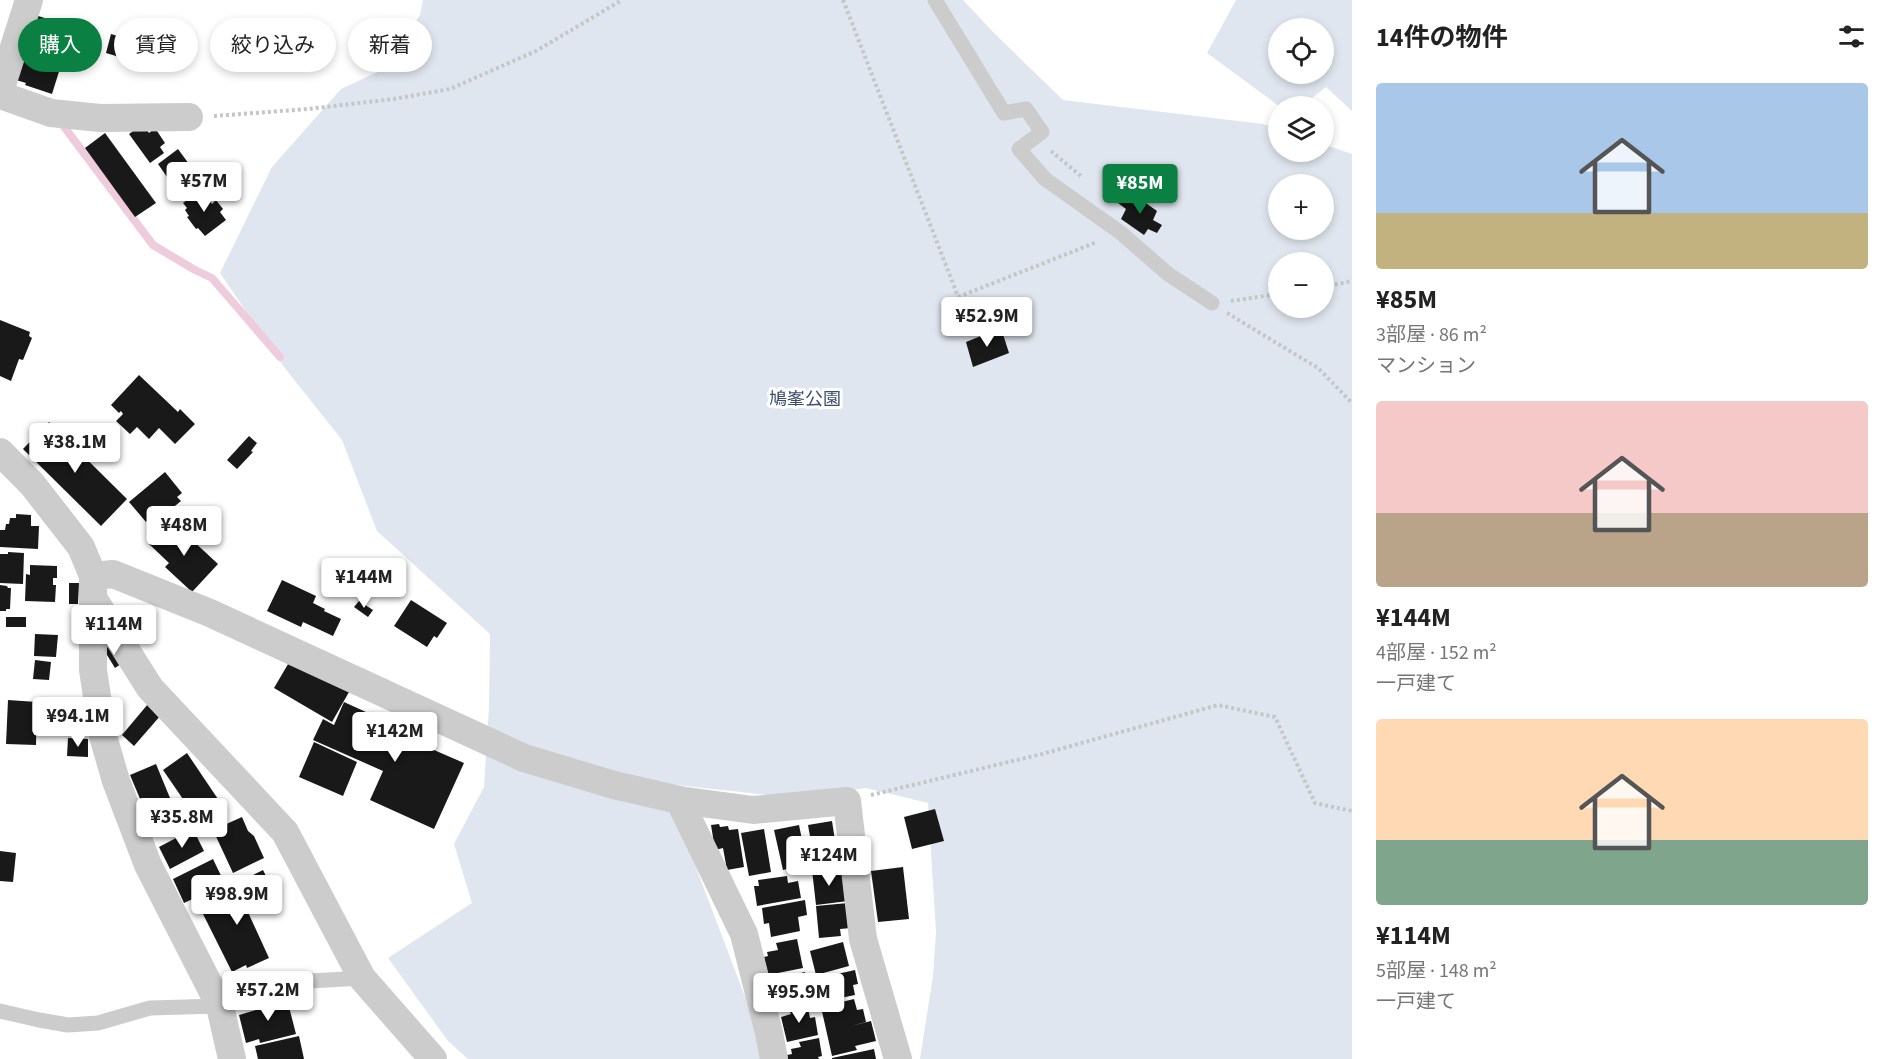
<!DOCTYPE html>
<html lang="ja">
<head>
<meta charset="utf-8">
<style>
  :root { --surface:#fff; --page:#f6f6f6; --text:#222; --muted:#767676; --accent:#0b8043 }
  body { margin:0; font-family:"Source Sans 3","Noto Sans JP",sans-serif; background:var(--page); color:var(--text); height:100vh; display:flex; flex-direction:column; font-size:22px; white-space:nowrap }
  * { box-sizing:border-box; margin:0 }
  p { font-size:20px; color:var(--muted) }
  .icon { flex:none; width:33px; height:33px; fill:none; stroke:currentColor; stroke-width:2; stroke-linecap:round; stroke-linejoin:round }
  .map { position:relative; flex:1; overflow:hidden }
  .side { display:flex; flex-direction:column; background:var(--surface); width:540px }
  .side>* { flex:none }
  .top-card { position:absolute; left:18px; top:18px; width:570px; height:54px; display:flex; gap:12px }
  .tools { position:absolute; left:1268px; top:18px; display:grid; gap:12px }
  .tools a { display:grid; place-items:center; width:66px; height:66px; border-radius:50%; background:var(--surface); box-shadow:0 3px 9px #0003; font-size:30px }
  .price { position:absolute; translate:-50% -51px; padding:0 14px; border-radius:6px; background:#fff; color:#222; font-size:20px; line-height:39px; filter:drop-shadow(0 2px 3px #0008) }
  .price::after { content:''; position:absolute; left:50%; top:36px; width:18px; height:14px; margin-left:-9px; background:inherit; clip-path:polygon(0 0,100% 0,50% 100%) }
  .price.current { background:var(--accent); color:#fff }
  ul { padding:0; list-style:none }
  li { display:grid; align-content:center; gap:12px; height:318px; padding:0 24px }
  li span { display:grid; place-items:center; height:186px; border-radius:6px; color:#555 }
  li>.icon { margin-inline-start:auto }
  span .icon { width:108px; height:108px; fill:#fffc; stroke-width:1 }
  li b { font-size:26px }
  h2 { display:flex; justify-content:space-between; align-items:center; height:72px; padding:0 24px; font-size:26px }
  .tag { padding:0 21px; border-radius:27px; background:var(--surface); box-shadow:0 3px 9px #0003; font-size:21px; line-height:54px }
  .tag.current { background:var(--accent); color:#fff }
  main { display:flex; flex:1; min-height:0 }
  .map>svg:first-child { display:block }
  .green { fill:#e0e6ef; fill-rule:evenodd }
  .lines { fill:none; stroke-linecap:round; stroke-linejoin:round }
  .stream { stroke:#efccdc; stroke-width:8 }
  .building { fill:#191919 }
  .path { stroke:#c6c6c6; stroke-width:4; stroke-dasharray:3 3; stroke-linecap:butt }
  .lane { stroke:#ccc; stroke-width:15 }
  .street { stroke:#ccc; stroke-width:28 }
  .labels { text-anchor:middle; stroke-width:6; stroke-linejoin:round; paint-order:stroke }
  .park-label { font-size:18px; fill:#3c4d70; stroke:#fff }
</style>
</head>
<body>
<main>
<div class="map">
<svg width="1352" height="1059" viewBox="0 0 1352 1059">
  <rect width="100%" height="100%" fill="#fff"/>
  <g class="green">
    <path d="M423 0H963L995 34 1063 100 1263 124 1278 129V152H1323V144L1352 154V1059H920L933 976 936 932 928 803 866 788 787 797 676 785 672 804 761 1039 760 1059H468L448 1041 388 958 472 903 454 844 484 787 489 707 490 634 377 531 342 440 284 367 220 273 272 167 341 89 386 68 420 15ZM1278 184H1323V230H1278ZM1278 262H1323V308H1278Z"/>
    <path d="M1236 0H1352V111L1326 87 1302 106H1279L1207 53ZM1278 28H1323V74H1278Z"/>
  </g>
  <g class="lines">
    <path class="stream" d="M59 122 62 124 153 245 195 270 212 278 280 357"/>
  </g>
  <g class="building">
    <path d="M35 15 74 27 64 58 25 46Z"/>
    <path d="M111 34 131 40 126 59 106 53Z"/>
    <path d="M25 51 62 62 52 94 25 85 26 83 16 80Z"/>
    <path d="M143 124 149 133 155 128 165 143 160 147 164 153 150 163 129 134Z"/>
    <path d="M105 133 156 203 135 217 85 148Z"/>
    <path d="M178 149 197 175 183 185 181 182 174 187 158 164Z"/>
    <path d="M201 189 212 204 216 200 223 209 220 212 226 220 205 236 198 228 196 229 187 217 189 216 185 210 187 208 183 203Z"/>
    <path d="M1124 196 1132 202 1136 196 1157 211 1153 220 1162 225 1157 233 1148 229 1144 235 1121 219 1126 209 1118 203Z"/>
    <path d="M0 320 30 332 29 336 32 338 23 360 19 359 11 381 0 376Z"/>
    <path d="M1001 328 1009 353 973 367 966 342Z"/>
    <path d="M139 375 178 412 180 409 195 424 175 444 159 428 149 439 137 427 130 434 116 421 123 414 121 411 119 413 111 405Z"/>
    <path d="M49 422 127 499 101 526 23 449Z"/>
    <path d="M249 436 257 443 251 451 253 452 237 469 227 460Z"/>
    <path d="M165 472 182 493 177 497 181 501 164 515 160 510 146 522 129 502Z"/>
    <path d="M16 514 31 515V526H39L38 549 0 547V530H5L6 524H9L10 518H16Z"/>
    <path d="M176 525 218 564 192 592 165 567 169 563 149 544 164 528 169 533Z"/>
    <path d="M8 552 24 553 23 584 0 583V554H8Z"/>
    <path d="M30 565 57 566V578H53V585H56L55 602 25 601 26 574 30 575Z"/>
    <path d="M282 580 316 596 313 603 325 609 324 611 341 619 333 636 303 622 301 627 267 611Z"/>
    <path d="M69 583H79L78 604H69Z"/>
    <path d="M0 585 7 586 8 588H11L10 609H6V611H0Z"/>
    <path d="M411 600 447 623 437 638 434 636 427 647 394 626Z"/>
    <path d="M359 601 373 610 368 617 354 607Z"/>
    <rect x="6" y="617" width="20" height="10"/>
    <path d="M35 634 58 635 56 657 34 656Z"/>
    <path d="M112 644 124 662 115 668 104 650Z"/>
    <path d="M291 659 349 692 332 722 274 688Z"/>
    <path d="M35 660 51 662 49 680 33 679Z"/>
    <path d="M8 700 37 702 36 745 6 744Z"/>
    <path d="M344 702 436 744 434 750 464 763 434 829 370 800 383 771 313 740 323 719 334 725Z"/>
    <path d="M148 704 161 715 134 746 122 735Z"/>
    <path d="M68 738 88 739V757L67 756Z"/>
    <path d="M314 742 357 762 343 796 299 777Z"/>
    <path d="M187 753 222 805 198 821 163 770Z"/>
    <path d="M156 764 177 815 151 825 130 775Z"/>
    <path d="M935 809 944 841 912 849 904 817Z"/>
    <path d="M242 817 248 831 254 836 264 858 233 873 213 830Z"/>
    <path d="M832 821 838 860 815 864 808 825Z"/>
    <path d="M719 824 720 827 728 826 729 830 738 829 744 867 727 870 723 848 715 850 711 825Z"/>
    <path d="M799 825 807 864 783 870 774 830Z"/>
    <path d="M193 829 204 851 170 869 159 847Z"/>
    <path d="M764 829 771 872 749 876 741 833Z"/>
    <path d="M0 851 16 853 13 882 0 881Z"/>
    <path d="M213 859 225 884 184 903 173 879Z"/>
    <path d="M903 867 909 919 878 922 871 871Z"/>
    <path d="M830 868 831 874 845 872 848 901 816 905 812 870Z"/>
    <path d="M263 870 269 882 234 900 241 913 247 910 269 958 247 968 246 965 232 972 200 908 228 894 226 889Z"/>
    <path d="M787 876 788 883 798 881 801 898 757 906 754 886H759L758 880Z"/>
    <path d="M805 900 807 915 798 917 800 931 771 937 769 923 764 924 762 908Z"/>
    <path d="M848 903 851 928 840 929 841 936 819 938 816 906Z"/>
    <path d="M797 939 803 968 768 975 764 957 768 956 767 952 778 950 776 943Z"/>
    <path d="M843 942 849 966 816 975 810 951Z"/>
    <path d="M855 970 858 984 853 985 855 995 821 1002 815 979Z"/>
    <path d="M805 972 811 1000 776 1008 771 986 785 983 783 977Z"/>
    <path d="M287 999 296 1034 260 1043 259 1039 246 1043 239 1015 256 1010 255 1007Z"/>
    <path d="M854 999 857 1010 863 1009 866 1022 851 1026 871 1021 876 1041 855 1046 857 1050 832 1056 821 1007Z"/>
    <path d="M807 1003 810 1018 815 1017 818 1035 787 1042 781 1017 791 1014 790 1012 795 1010 794 1006Z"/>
    <path d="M299 1036 304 1059H258L255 1046Z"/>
    <path d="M819 1038 822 1056 818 1057 819 1059H788L787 1055 792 1054 791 1049 801 1047 799 1042Z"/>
    <path d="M874 1049 876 1059H832V1058Z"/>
  </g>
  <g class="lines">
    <g class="path">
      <path d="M843 0 966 317"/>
      <path d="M214 116 308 109 394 99 450 89 536 51 622 0"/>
      <path d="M1051 151 1082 177"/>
      <path d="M1323 287 1352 281"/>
      <path d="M958 297 1097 242"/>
      <path d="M1231 301 1278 294"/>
      <path d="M1227 313 1318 368 1352 403"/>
      <path d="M871 795 1042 754 1218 705 1275 717 1315 803 1352 811"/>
    </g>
    <g class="lane">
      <path d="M935 0 1004 113 1026 109 1042 132 1019 149 1045 179 1121 233 1168 274 1212 303"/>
      <path d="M0 1011 39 1020 68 1025 98 1023 150 1008 220 1006 293 982 362 978"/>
    </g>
    <g class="street">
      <path d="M0 91 29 0"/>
      <path d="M0 95 51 113 100 118 189 117"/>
      <path d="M0 452 32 484 81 547 93 576V670L103 736 116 781 148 865 220 1006 232 1059"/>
      <path d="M93 576 113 574 210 613 524 758 614 785 679 800 744 934 769 1033 774 1059"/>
      <path d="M93 598 150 688 285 832 362 978 433 1059"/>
      <path d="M679 800 753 810 847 801 863 939 898 1059"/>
    </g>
  </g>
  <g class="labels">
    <g class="park-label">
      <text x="805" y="405">鳩峯公園</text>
    </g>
  </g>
</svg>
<div class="tools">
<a><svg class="icon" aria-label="locate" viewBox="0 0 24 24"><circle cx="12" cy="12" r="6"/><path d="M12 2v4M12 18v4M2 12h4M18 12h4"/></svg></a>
<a><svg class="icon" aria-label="layers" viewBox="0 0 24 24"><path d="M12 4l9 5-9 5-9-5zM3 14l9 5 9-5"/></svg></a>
<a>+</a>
<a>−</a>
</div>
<b class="price" style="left:204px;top:213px">¥57M</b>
<b class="price current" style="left:1140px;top:215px">¥85M</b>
<b class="price" style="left:987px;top:348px">¥52.9M</b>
<b class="price" style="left:75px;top:474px">¥38.1M</b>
<b class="price" style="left:184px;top:557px">¥48M</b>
<b class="price" style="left:364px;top:609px">¥144M</b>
<b class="price" style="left:114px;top:656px">¥114M</b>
<b class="price" style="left:78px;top:748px">¥94.1M</b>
<b class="price" style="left:395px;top:763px">¥142M</b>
<b class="price" style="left:182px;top:849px">¥35.8M</b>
<b class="price" style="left:829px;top:887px">¥124M</b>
<b class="price" style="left:237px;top:926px">¥98.9M</b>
<b class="price" style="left:268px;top:1022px">¥57.2M</b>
<b class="price" style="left:799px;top:1024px">¥95.9M</b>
<div class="top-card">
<a class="tag current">購入</a>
<a class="tag">賃貸</a>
<a class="tag">絞り込み</a>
<a class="tag">新着</a>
</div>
</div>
<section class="side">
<h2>14件の物件<svg class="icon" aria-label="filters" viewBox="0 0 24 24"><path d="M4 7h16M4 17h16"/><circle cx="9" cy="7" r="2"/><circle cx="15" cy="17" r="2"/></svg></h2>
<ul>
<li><span style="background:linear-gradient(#a9c7e8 70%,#c2b280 0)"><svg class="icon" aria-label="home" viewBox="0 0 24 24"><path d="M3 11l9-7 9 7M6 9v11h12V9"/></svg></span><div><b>¥85M</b><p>3部屋 · 86 m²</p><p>マンション</p></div></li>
<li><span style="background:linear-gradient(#f6c9c9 60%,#b9a48a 0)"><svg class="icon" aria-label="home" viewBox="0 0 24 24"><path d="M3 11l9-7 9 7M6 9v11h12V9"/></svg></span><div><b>¥144M</b><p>4部屋 · 152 m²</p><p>一戸建て</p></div></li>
<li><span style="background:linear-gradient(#ffd9b3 65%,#7fa58c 0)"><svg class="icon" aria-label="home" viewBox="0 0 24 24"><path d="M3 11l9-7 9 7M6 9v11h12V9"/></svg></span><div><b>¥114M</b><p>5部屋 · 148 m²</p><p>一戸建て</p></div></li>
</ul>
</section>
</main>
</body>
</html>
